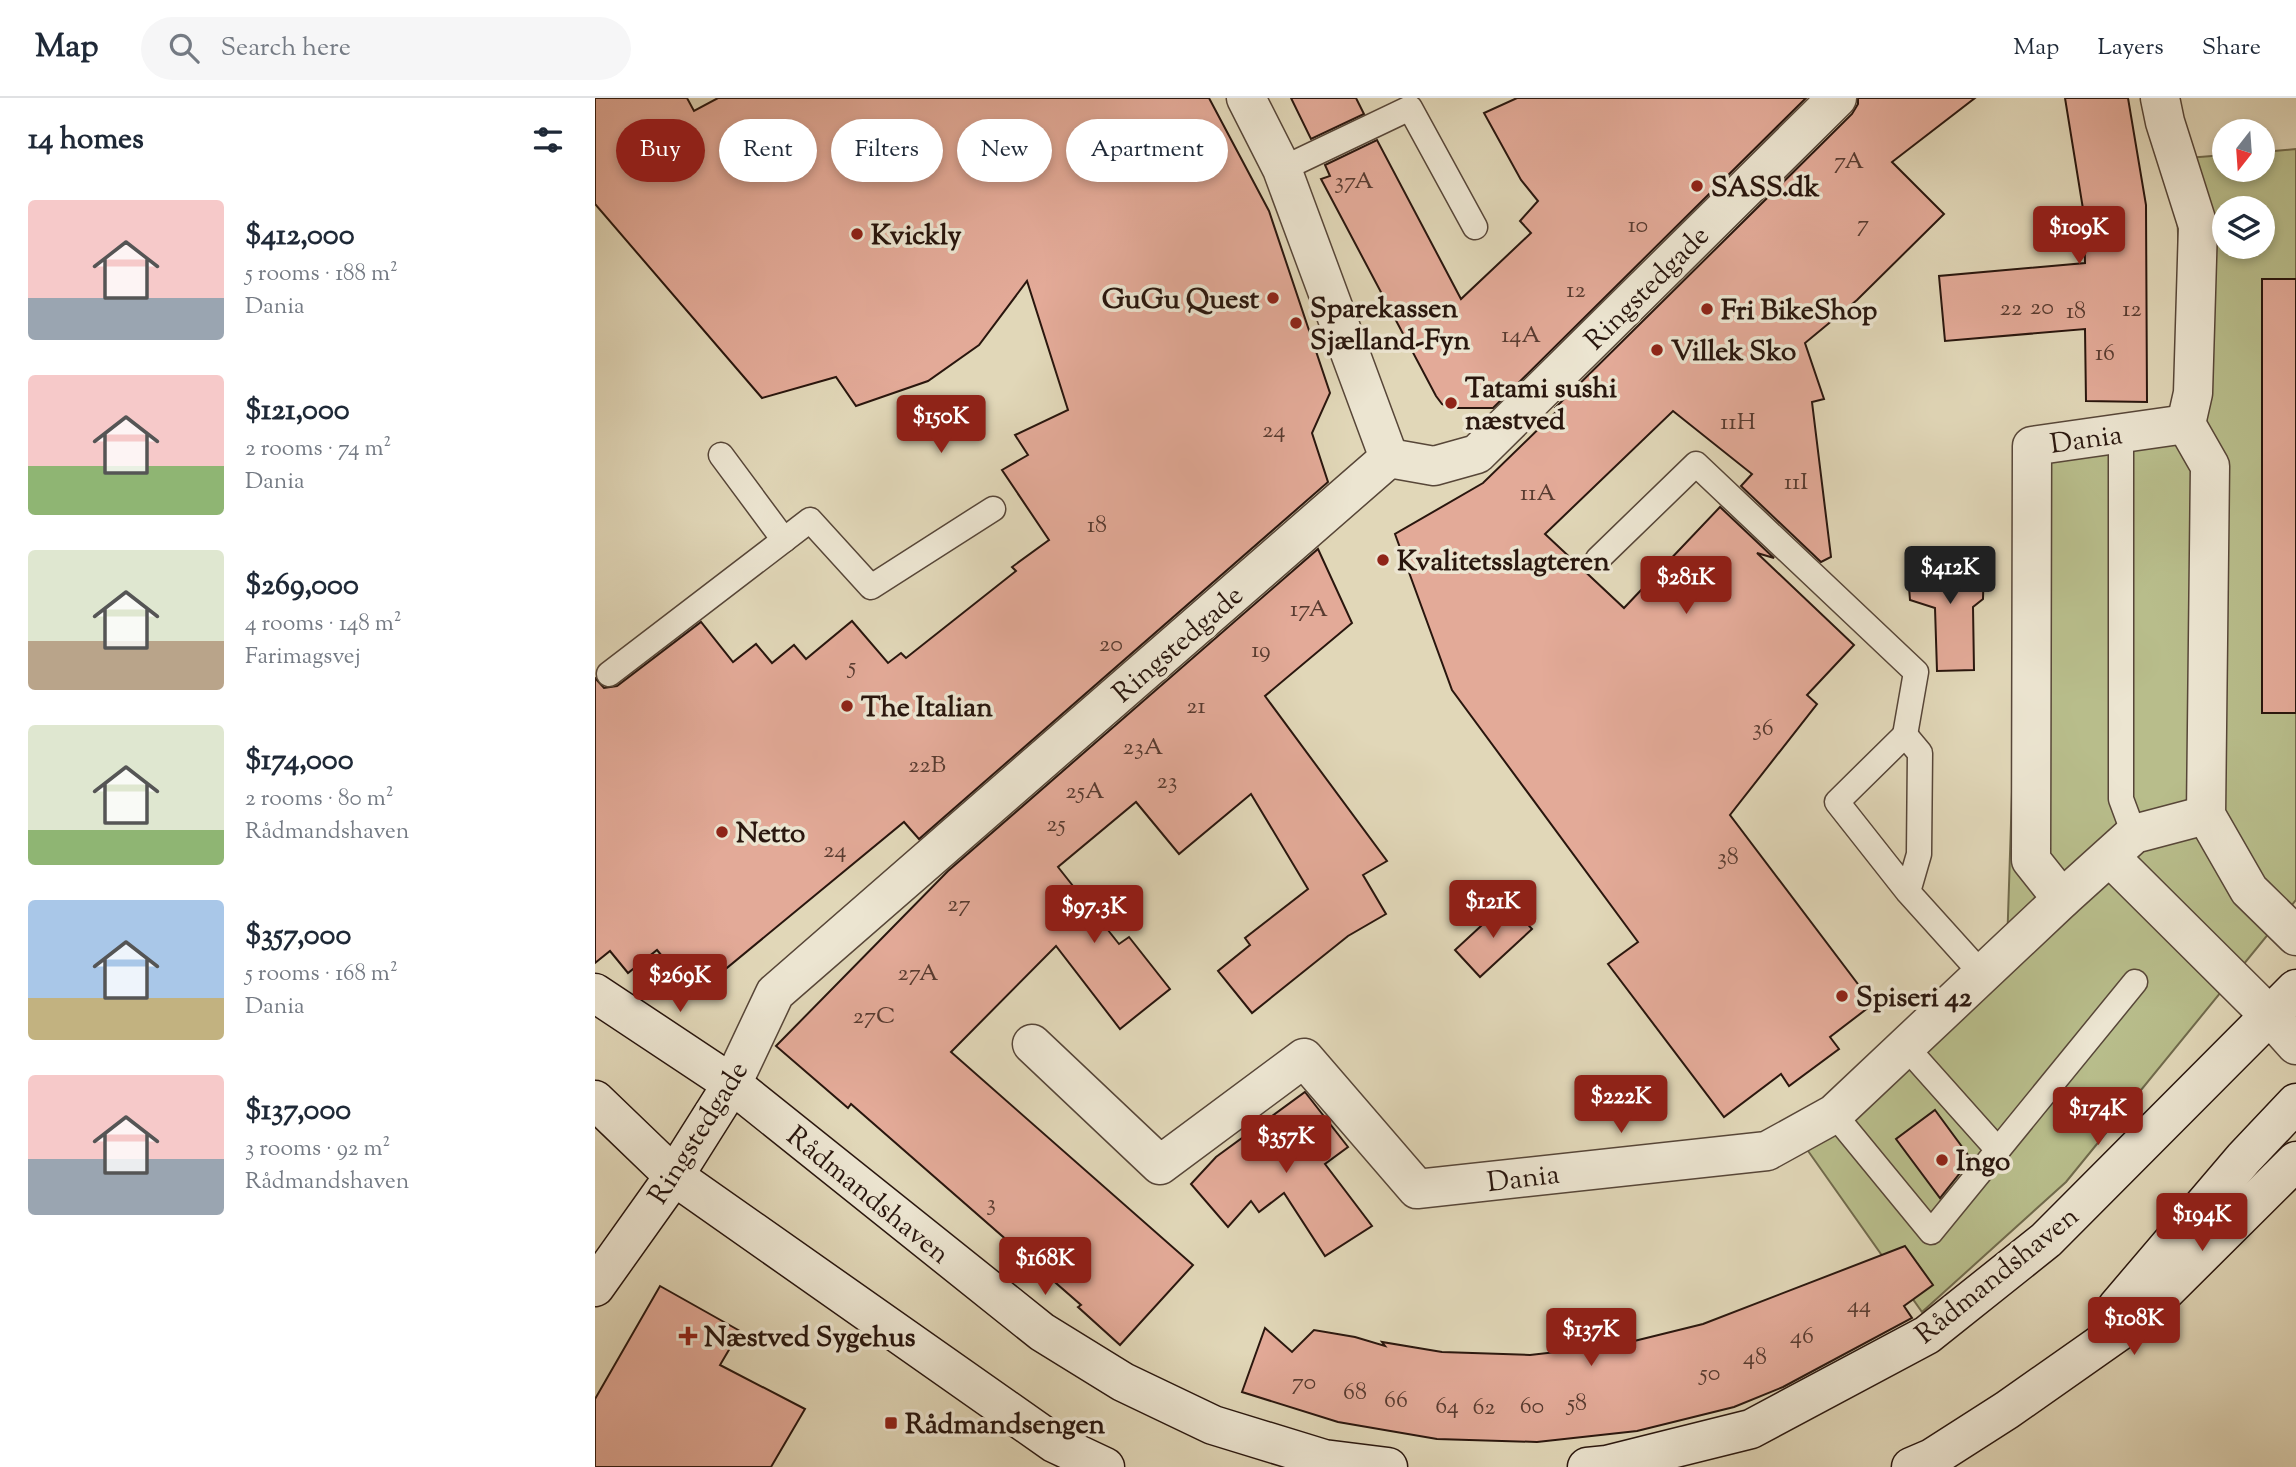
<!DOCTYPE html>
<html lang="en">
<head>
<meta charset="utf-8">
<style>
  :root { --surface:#fff; --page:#f6f6f7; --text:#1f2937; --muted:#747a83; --line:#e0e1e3; --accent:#8f2418 }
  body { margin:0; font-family:"Sorts Mill Goudy",serif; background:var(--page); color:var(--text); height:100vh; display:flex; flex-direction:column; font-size:26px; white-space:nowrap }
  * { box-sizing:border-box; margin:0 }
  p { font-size:23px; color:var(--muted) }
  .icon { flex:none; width:38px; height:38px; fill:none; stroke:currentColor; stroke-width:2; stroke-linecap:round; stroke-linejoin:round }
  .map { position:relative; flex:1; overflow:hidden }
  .panel { display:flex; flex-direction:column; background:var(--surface); width:595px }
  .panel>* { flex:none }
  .guide { position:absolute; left:21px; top:21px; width:665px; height:63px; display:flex; gap:14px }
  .needle { width:46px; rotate:197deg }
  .controls { position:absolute; left:1617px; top:21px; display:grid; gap:14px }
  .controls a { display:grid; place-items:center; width:63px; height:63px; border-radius:50%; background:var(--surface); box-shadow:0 4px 10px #0003; font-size:35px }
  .price { position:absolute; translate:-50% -60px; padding:0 16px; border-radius:7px; background:var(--accent); color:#fff; font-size:23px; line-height:46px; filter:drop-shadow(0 2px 4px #0008) }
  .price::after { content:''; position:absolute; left:50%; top:42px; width:21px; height:16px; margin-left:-10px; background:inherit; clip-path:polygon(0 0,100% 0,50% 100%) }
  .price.current { background:#222; color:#fff }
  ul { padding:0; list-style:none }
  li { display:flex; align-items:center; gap:21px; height:175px; padding:0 28px }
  li span { display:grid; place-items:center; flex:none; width:196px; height:140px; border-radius:7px; color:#555 }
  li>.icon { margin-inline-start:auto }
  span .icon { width:84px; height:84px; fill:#fffc; stroke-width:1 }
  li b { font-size:30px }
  h2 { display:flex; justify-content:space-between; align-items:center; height:84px; padding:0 28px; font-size:30px }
  .pill { padding:0 24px; border-radius:32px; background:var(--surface); box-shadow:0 4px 10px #0003; font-size:24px; line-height:63px }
  .pill.current { background:var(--accent); color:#fff }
  header { display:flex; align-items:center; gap:42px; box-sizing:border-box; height:98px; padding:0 35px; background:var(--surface); border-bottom:2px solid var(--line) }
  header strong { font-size:33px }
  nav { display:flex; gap:38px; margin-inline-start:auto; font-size:24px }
  .search { width:490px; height:63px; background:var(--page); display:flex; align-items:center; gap:18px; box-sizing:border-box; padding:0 24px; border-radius:38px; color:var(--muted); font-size:26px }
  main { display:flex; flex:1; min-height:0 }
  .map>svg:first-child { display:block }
  .green { fill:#b8bd8b; stroke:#706a4c; stroke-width:2; fill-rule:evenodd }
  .building { fill:#e3aa98; stroke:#29160e; stroke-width:2 }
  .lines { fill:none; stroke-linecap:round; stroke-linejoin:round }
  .lane-casing { stroke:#574638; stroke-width:27 }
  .street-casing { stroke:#574638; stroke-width:41 }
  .secondary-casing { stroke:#29160e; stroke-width:41 }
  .lane { stroke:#ece5d1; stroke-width:24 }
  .street { stroke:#ece5d1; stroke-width:38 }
  .secondary { stroke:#ece5d1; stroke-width:38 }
  .poi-dot { fill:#8f2418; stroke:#ece5d1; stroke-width:2.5 }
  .labels { text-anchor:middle; stroke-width:7; stroke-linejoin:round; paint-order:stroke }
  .number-label { font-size:24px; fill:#583b30 }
  .poi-label { font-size:28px; font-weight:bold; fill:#29160e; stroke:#ece5d1; text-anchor:start }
  .street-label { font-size:28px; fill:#29160e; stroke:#ece5d1 }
</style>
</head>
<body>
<header>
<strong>Map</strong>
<div class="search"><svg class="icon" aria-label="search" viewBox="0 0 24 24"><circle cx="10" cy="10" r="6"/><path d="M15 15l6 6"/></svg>Search here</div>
<nav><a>Map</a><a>Layers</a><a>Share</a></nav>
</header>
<main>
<section class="panel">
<h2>14 homes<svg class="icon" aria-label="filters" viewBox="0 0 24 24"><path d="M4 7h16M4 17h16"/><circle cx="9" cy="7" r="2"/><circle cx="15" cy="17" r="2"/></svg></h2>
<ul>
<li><span style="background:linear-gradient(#f6c9c9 70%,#9aa5b1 0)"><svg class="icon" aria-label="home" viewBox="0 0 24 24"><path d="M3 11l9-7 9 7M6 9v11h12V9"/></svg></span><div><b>$412,000</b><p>5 rooms · 188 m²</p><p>Dania</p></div></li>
<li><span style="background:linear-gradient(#f6c9c9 65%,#8fb573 0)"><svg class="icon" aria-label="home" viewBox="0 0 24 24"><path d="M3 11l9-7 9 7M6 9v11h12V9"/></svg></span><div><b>$121,000</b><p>2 rooms · 74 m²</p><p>Dania</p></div></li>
<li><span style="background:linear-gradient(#dfe7d0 65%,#b9a48a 0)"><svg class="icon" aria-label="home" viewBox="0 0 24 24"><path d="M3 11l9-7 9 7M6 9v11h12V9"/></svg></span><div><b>$269,000</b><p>4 rooms · 148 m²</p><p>Farimagsvej</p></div></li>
<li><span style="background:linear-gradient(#dfe7d0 75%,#8fb573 0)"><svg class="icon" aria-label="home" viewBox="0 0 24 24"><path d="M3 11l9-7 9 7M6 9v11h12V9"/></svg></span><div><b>$174,000</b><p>2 rooms · 80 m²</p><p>Rådmandshaven</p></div></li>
<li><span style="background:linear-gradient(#a9c7e8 70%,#c2b280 0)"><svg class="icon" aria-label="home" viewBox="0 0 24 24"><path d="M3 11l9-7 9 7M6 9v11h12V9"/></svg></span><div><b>$357,000</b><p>5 rooms · 168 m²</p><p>Dania</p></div></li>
<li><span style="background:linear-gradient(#f6c9c9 60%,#9aa5b1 0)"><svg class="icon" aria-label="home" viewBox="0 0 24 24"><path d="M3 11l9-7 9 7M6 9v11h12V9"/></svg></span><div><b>$137,000</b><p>3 rooms · 92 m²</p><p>Rådmandshaven</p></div></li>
</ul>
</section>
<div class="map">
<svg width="1701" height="1369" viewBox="0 0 1701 1369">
  <rect width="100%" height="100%" fill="#e1d7b8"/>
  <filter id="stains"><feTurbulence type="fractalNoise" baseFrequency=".00286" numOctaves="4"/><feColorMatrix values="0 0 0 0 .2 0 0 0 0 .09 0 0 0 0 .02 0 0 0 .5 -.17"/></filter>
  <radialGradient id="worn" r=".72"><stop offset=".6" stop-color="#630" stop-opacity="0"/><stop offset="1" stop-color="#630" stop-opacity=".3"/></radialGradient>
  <path class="green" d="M1701 51V802L1471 1084 1327 1214 1206 1043 1412 849 1422 539 1421 351 1591 334 1580 61 1629 57V72H1668V54ZM1629 110H1668V149H1629Z"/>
  <g class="building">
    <path d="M0 0H92L99 13 123 0H614L674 113 735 295 717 335 733 384 324 741 309 724 99 897 62 852 33 875 15 853 0 865V580L9 590 22 588 106 524 138 564 161 546 177 565 199 547 211 561 257 523 293 565 306 555 311 560 421 473 417 469 454 442 407 372 433 357 420 337 473 312 432 183 384 247 333 283 261 308 241 279 167 300 0 106Z"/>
    <path d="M696 0H761L769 16 716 41Z"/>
    <path d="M922 0H1211L898 310H855L847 306 841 298 726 81 735 78 730 67 782 42 866 201 936 135 925 123 943 103 926 82 889 15Z"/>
    <path d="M1263 0H1380L1297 64 1349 116 1262 202 1210 245 1229 301 1217 304 1236 459 1226 464 1146 388 1157 376 1078 313 950 436 1029 510 1125 409 1179 460 1162 455 1259 547 1212 597 1222 606 1135 717 1278 906 1235 939 1244 951 1194 988 1186 976 1129 1019 1013 866 1043 844 857 592 800 436 888 385 966 309H961L1257 16 1263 6Z"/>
    <path d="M1470 0H1533L1551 107 1552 304 1491 303 1490 231 1350 243 1344 178 1490 165 1489 117Z"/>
    <rect x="1667" y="181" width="34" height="434"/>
    <path d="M723 451 757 525 670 598 792 763 768 777 791 816 753 838 657 915 623 873 655 847 650 840 713 791 656 696 584 756 541 704 463 769 524 846 534 839 575 891 525 931 461 848 356 954 598 1167 525 1247 483 1209 486 1207 256 1006 253 1010 181 948 353 773Z"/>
    <path d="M1312 462 1389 463 1388 501 1378 509 1379 572 1342 573 1340 510 1315 502Z"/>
    <path d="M912 804 937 831 885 879 860 852Z"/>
    <path d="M710 994 753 1049 730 1066 777 1128 730 1158 689 1095 664 1114 656 1103 633 1129 596 1086 621 1059Z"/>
    <path d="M1340 1012 1376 1061 1345 1100 1301 1041Z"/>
    <path d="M1310 1148 1338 1187 1309 1208 1317 1220 1188 1289 1139 1309 1042 1333 942 1344 842 1341 743 1324 647 1294 670 1230 697 1254 719 1232 760 1239 790 1248 787 1244 847 1254 935 1257 1023 1247 1108 1226Z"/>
    <path d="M65 1188 145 1233 125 1267 210 1311 176 1369H0V1301Z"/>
  </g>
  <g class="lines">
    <g class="lane-casing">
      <g id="lane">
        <path d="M687 71 815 10 880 129"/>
        <path d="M1526 335V701L1539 736"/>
        <path d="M126 357 189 442"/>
        <path d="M1003 461 1101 366 1321 574 1310 637"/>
        <path d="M14 576 215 422 276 489 398 411"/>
        <path d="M1313 794 1324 756 1325 655 1310 637 1242 704 1313 794 1387 876"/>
        <path d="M1311 949 1403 1052"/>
        <path d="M1239 1016 1336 1134 1540 884"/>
      </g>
    </g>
    <g class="street-casing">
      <g id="street">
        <path d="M651 0 687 71 794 360"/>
        <path d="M1565 0 1570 24 1603 128 1598 295 1591 326"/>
        <path d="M1591 326 1615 368 1611 717 1654 792 1701 838"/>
        <path d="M1515 759 1675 918 1701 947"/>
        <path d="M1467 801 1436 762 1437 348 1591 326"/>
        <path d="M437 946 565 1067 709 960 822 1091 1172 1053 1239 1016 1467 801 1539 736 1611 717"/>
        <path d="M137 986 180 895 794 360 839 368 882 356 1242 0"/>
      </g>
    </g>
    <g class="secondary-casing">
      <g id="secondary">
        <path d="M0 895 137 986 447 1234 528 1284 618 1327 729 1361 793 1369"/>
        <path d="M0 1002 79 1078 459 1345 510 1369"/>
        <path d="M0 1189 79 1078 137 986"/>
        <path d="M1522 1209 1649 1060 1701 1005"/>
        <path d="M992 1369 1012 1367 1156 1331 1332 1237 1451 1142 1701 891"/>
        <path d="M1316 1369 1337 1360 1412 1312 1543 1220 1701 1063"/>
      </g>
    </g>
    <use href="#lane" class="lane"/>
    <use href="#street" class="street"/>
    <use href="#secondary" class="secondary"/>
  </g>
  <g class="poi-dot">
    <circle cx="1102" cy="88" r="7"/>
    <circle cx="262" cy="136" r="7"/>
    <circle cx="678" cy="200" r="7"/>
    <circle cx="1112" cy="211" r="7"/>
    <circle cx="701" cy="225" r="7"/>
    <circle cx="1062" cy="252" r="7"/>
    <circle cx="856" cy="305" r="7"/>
    <circle cx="788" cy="462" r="7"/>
    <circle cx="252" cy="608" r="7"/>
    <circle cx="127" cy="734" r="7"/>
    <circle cx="1247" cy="898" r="7"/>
    <circle cx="1347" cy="1062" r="7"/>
    <path d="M89.5 1227.5h7v7h7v7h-7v7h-7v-7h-7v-7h7z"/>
    <rect x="289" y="1318" width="14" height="14" rx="3.5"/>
  </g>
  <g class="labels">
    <g class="number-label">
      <text x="1254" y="70">7A</text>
      <text x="759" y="90">37A</text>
      <text x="1268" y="133">7</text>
      <text x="1043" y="134">10</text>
      <text x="981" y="199">12</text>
      <text x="1447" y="216">20</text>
      <text x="1416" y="217">22</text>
      <text x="1537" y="218">12</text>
      <text x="1481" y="220">18</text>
      <text x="926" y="244">14A</text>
      <text x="1510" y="262">16</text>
      <text x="1143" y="331">11H</text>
      <text x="679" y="339">24</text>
      <text x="1201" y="391">11I</text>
      <text x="943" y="402">11A</text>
      <text x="502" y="434">18</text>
      <text x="714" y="518">17A</text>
      <text x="516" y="553">20</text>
      <text x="666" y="559">19</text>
      <text x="257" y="575">5</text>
      <text x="601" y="615">21</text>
      <text x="1168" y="637">36</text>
      <text x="548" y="656">23A</text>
      <text x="332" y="674">22B</text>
      <text x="572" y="690">23</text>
      <text x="490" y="700">25A</text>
      <text x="461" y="733">25</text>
      <text x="240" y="759">24</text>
      <text x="1133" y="766">38</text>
      <text x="364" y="813">27</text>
      <text x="323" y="882">27A</text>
      <text x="279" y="925">27C</text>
      <text x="396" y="1112">3</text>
      <text x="1264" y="1214">44</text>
      <text x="1207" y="1245">46</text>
      <text x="1160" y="1266">48</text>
      <text x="1115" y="1282">50</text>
      <text x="709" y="1291">70</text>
      <text x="760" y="1301">68</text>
      <text x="801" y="1309">66</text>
      <text x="982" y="1312">58</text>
      <text x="852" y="1315">64</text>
      <text x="937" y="1315">60</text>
      <text x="889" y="1316">62</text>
    </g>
    <g class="poi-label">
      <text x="1116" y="98">SASS.dk</text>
      <text x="276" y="146">Kvickly</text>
      <text x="664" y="210" text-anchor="end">GuGu Quest</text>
      <text x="715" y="219">Sparekassen<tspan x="715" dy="32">Sjælland-Fyn</tspan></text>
      <text x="1126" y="221">Fri BikeShop</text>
      <text x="1076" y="262">Villek Sko</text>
      <text x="870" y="299">Tatami sushi<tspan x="870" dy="32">næstved</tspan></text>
      <text x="802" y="472">Kvalitetsslagteren</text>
      <text x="266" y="618">The Italian</text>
      <text x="141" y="744">Netto</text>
      <text x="1261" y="908">Spiseri 42</text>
      <text x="1361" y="1072">Ingo</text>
      <text x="109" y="1248">Næstved Sygehus</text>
      <text x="310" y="1335">Rådmandsengen</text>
    </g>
    <g class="street-label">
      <text transform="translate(1051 189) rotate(-45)" y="10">Ringstedgade</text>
      <text transform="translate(1491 340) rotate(-8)" y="10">Dania</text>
      <text transform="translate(582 545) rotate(-41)" y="10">Ringstedgade</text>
      <text transform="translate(102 1034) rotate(-58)" y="10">Ringstedgade</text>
      <text transform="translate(928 1079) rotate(-7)" y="10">Dania</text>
      <text transform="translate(274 1096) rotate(39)" y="10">Rådmandshaven</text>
      <text transform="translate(1401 1176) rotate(-39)" y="10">Rådmandshaven</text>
    </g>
  </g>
  <rect width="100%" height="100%" filter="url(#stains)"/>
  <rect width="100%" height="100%" fill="url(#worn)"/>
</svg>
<div class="controls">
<a><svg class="needle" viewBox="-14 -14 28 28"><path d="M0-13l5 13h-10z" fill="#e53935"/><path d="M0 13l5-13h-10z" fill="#747a83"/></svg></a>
<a><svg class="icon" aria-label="layers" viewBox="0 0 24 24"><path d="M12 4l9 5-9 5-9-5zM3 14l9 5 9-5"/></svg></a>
</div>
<b class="price" style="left:1484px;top:168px">$109K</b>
<b class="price" style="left:346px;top:357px">$150K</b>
<b class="price current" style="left:1355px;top:508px">$412K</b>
<b class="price" style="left:1091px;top:518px">$281K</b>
<b class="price" style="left:898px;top:842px">$121K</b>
<b class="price" style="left:499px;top:847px">$97.3K</b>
<b class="price" style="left:85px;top:916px">$269K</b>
<b class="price" style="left:1026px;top:1037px">$222K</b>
<b class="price" style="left:1503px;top:1049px">$174K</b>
<b class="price" style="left:691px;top:1077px">$357K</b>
<b class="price" style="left:1607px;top:1155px">$194K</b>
<b class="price" style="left:450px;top:1199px">$168K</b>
<b class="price" style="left:1539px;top:1259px">$108K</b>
<b class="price" style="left:996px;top:1270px">$137K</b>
<div class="guide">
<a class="pill current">Buy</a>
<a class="pill">Rent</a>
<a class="pill">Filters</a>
<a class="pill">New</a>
<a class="pill">Apartment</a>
</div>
</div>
</main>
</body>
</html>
